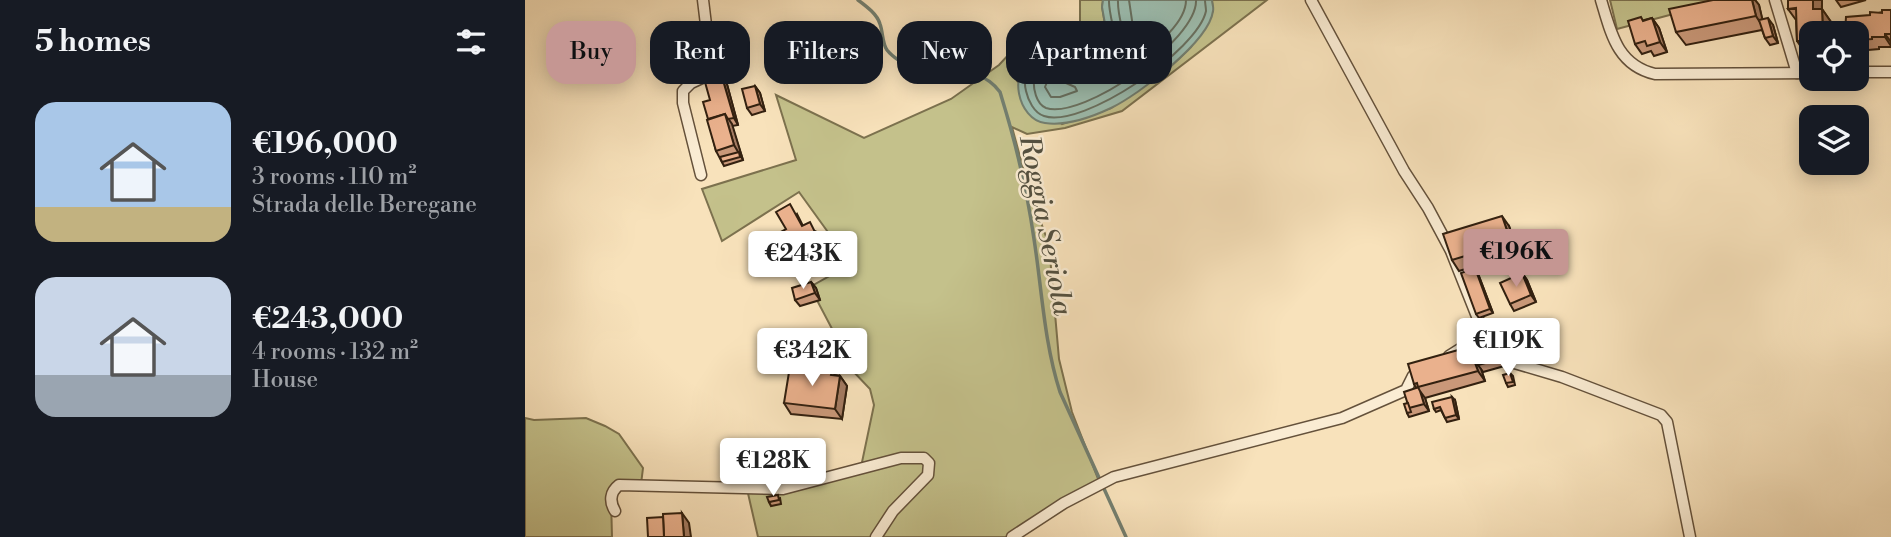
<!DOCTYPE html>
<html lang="en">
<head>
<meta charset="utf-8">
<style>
  :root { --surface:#171b24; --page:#242831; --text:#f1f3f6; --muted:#9ea1a6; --accent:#c59692 }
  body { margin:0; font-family:"Libre Bodoni",serif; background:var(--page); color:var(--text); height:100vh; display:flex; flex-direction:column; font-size:26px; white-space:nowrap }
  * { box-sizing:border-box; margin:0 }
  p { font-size:23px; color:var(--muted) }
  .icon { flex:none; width:38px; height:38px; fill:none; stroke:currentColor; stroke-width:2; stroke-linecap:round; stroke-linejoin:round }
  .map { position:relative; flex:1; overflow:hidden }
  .panel { display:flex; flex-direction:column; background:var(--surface); width:525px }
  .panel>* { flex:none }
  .hud { position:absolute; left:21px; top:21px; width:665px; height:63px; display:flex; gap:14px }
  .fabs { position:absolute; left:1274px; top:21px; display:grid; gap:14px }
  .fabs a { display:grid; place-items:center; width:70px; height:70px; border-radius:14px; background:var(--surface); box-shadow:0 4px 18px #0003; font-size:35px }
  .price { position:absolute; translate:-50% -60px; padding:0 16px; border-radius:7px; background:#fff; color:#222; font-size:23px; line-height:46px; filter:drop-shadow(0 2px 4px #0008) }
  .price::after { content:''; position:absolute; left:50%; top:42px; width:21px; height:16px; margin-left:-10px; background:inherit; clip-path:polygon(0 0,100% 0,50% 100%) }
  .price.on { background:var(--accent); color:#111 }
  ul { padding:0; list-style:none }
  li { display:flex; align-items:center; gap:21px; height:175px; padding:0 35px }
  li span { display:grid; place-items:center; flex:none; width:196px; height:140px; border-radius:21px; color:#555 }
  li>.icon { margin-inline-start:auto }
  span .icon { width:84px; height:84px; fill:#fffc; stroke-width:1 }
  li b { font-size:30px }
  h2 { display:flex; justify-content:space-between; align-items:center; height:84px; padding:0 35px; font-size:30px }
  .chip { padding:0 24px; border-radius:21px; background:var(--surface); box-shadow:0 4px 18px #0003; font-size:24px; line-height:63px }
  .chip.on { background:var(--accent); color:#111 }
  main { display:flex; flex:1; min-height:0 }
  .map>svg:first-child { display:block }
  .green { fill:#c4c18b; stroke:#7c714e; stroke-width:2 }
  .water { fill:#9dbeb0; stroke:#737f70; stroke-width:2 }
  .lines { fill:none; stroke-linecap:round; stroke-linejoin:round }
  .shore { stroke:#687060; stroke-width:2 }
  .stream { stroke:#737f70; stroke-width:3.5 }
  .street-casing { stroke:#64513b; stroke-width:13 }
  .street { stroke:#faecd3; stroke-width:10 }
  .wall { fill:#c99879; stroke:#332110; stroke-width:2 }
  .shaded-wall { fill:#a47c63; stroke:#332110; stroke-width:2 }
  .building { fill:#eab18d; stroke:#332110; stroke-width:2 }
  .labels { text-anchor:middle; stroke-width:5; stroke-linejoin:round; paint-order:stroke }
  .water-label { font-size:28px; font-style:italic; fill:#535040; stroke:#faecd3 }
</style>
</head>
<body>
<main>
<section class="panel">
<h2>5 homes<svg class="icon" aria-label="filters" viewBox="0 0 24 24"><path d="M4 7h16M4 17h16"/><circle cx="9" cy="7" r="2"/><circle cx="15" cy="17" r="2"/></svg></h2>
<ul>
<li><span style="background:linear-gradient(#a9c7e8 75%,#c2b280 0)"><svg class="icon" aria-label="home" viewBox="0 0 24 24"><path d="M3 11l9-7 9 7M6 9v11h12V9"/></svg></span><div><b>€196,000</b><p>3 rooms · 110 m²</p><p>Strada delle Beregane</p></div></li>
<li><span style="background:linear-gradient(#c9d6e8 70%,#9aa5b1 0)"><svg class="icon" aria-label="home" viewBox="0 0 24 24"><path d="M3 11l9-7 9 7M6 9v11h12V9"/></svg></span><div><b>€243,000</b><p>4 rooms · 132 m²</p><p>House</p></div></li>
</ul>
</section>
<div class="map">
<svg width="1366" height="537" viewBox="0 0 1366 537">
  <rect width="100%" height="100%" fill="#f8e2bb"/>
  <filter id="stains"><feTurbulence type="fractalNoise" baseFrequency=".00286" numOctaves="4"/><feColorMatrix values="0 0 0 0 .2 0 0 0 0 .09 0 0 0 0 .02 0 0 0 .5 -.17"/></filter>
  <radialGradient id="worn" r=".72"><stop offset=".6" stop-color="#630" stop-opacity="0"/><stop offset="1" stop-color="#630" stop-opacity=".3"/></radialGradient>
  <g class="green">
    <path d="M555 0H578L577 7 586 58 583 65 574 67 507 60 495 70 492 81 537 124 586 108 643 69 666 47 688 11 687 0H742L597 111 540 128 502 134 487 127 502 183 524 245 534 359 547 412 575 484 487 537H233L222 489H258L336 467 349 405 345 389 326 369 313 360 315 344 285 287 326 264 274 192 197 241 177 189 271 160 251 95 339 138 426 99 474 65 486 52 507 40 552 33 555 23Z"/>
    <path d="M1085 0H1201L1092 29Z"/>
    <path d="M0 418 9 420 61 418 80 426 94 434 118 468 116 484 94 485 86 498 87 537H0Z"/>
  </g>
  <path class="water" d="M578 0H687C687 4 689 7 688 11 684 42 613 95 586 108 567 117 541 126 520 123 493 120 481 69 510 58 541 48 559 70 583 65L586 58 577 7Z"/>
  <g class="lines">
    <g class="shore">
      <path d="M584 0C583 18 599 54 589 68 586 72 580 73 575 74 564 74 555 66 544 64 524 60 494 64 501 91 503 100 509 113 519 116 558 129 673 50 681 11 681 7 680 4 680 0"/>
      <path d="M593 0C592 20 603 39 601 59 596 111 533 53 509 79 508 88 511 104 521 108 558 120 673 40 671 0"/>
      <path d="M604 0 612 54 615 56C632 46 661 22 661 0"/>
      <path d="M522 82 541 83 550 87 552 91 535 97H526L520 87Z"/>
    </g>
    <path class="stream" d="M333 0C341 6 352 14 355 24 358 32 357 43 362 50 369 59 384 67 394 72 425 88 449 58 475 92 490 140 502 189 509 239 517 290 519 342 535 392L601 537"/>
    <g class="street-casing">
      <g id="street">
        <path d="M786 0 879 171 903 208 926 251 959 334 977 345 986 362 1037 377 1136 415 1142 422 1165 537"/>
        <path d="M1076 0C1086 33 1092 65 1130 74L1286 73"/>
        <path d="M1250 0 1272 73"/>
        <path d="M1332 72H1366"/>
        <path d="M176 175 158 103V91L166 83 181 76 182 33 178 0"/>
        <path d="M924 356 959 334"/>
        <path d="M90 511C84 501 85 492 94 485L258 489 376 458H399L404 463 403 475 368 511 351 537"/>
        <path d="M487 537 539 503 589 477 817 418 881 390 888 376 895 369"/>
      </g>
    </g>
    <use href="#street" class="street"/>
  </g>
  <g class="wall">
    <path d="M1188 0H1230L1234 5 1237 19 1248 25 1253 43 1245 45 1240 38 1237 30 1161 45 1151 32Z"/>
    <path d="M1311 0H1341L1316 7Z"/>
    <path d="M1263 9H1297L1306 22 1286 33V54H1281L1272 41 1271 20Z"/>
    <path d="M1366 10V47H1354V49L1332 51V33L1345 15Z"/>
    <path d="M1127 18 1134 28 1142 52 1129 56 1126 51 1117 54 1110 44 1119 20Z"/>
    <path d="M195 70 200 77 213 125 207 126 218 160 199 166 191 151 183 119 185 100Z"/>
    <path d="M230 86 235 93 240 111 227 115 222 108Z"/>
    <path d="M272 214 278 226 292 232 298 244 293 247 297 254 285 260 282 255 260 267 253 257 261 229Z"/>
    <path d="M984 226 987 234 993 232 996 235 1005 264 997 266 998 271 988 274 983 267 979 257 934 271 927 260Z"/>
    <path d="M952 271 968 313 954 318 951 314Z"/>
    <path d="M997 273 1002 280 1011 302 989 311 985 304Z"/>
    <path d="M286 282 291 288 295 300 275 306 270 300Z"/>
    <path d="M944 347 947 350 979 349 983 365 958 372 956 369 960 381 900 398 904 411 884 417 882 413 883 403 891 388 889 384Z"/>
    <path d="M307 371 310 375 315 376 322 386 317 419 266 414 259 403Z"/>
    <path d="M985 373 988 376 990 385 983 387 981 383Z"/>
    <path d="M930 400 934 419 922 422 916 410 911 412 909 409Z"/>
    <path d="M255 498 256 504 246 506 244 502Z"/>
  </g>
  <g class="shaded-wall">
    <path d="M1227 0H1230L1234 5 1240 30 1231 16Z"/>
    <path d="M1288 0H1297V22L1288 9Z"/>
    <path d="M1297 9 1306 22 1307 33H1298Z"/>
    <path d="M1127 18 1134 28 1142 52 1135 42Z"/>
    <path d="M1243 18 1248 25 1253 43 1248 36Z"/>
    <path d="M1360 34 1366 42V46L1360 37Z"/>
    <path d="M195 70 200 77 213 125 209 118Z"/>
    <path d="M230 86 235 93 240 111 235 104Z"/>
    <path d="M200 114 207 124 218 160 209 145Z"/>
    <path d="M977 216 984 226 996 262 994 263 998 271 994 264Z"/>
    <path d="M993 232 996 235 1005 264 1002 260Z"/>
    <path d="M950 268 952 271 968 313 965 309Z"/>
    <path d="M997 273 1002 280 1011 302 1006 295Z"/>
    <path d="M286 282 291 288 295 300 290 293Z"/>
    <path d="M974 343 979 349 983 365 979 358Z"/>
    <path d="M944 347 951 357 953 365 956 369 960 381 953 371Z"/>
    <path d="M315 376 322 386 317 419 310 409Z"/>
    <path d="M895 391 900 398 904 411 899 404Z"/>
    <path d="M927 397 930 400 934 419 931 415Z"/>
    <path d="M157 513 164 523 166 537H159Z"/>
  </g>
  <g class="building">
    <path d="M1188 0H1227L1231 16 1151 32 1144 9Z"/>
    <path d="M1263 0H1288V9H1297L1298 33H1286V41H1272L1271 8 1263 9Z"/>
    <path d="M1357 10H1366V34H1360V37H1347V39L1332 40V33H1320L1321 17 1345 15V12L1357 13Z"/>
    <path d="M1116 17 1118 21 1127 18 1135 42 1122 46 1120 41 1110 44 1103 21Z"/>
    <path d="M1243 18 1248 36 1240 38 1234 20Z"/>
    <path d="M195 70 209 118 203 119 200 114 183 119 178 102 185 100 178 75Z"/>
    <path d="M230 86 235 104 222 108 217 89Z"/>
    <path d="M200 114 209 145 191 151 182 120Z"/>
    <path d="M214 152 215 157 197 162 195 157Z"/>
    <path d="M265 204 277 226 285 222 291 234 286 237 290 244 278 250 275 245 253 257 243 239 261 229 251 212Z"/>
    <path d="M977 216 986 242 927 260 918 234Z"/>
    <path d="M993 232 1002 260 994 263 985 234Z"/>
    <path d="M988 246 994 264 983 267 977 249Z"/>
    <path d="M950 268 965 309 951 314 936 273Z"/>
    <path d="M997 273 1006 295 985 304 975 283Z"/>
    <path d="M286 282 290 293 270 300 267 288Z"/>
    <path d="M974 343 979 358 953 365 947 350Z"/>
    <path d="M944 347 953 371 893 387 892 383 889 384 883 364Z"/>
    <path d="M265 366 307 371 306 375 315 376 310 409 259 403Z"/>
    <path d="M985 373 988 382 981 383 978 375Z"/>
    <path d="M893 387 895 391 899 404 884 408 879 392 894 387Z"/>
    <path d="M927 397 931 415 920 418 915 407 909 409 907 402Z"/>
    <path d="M883 403 886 412 882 413 879 404Z"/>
    <path d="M253 495 254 500 244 502 242 497Z"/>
    <path d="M157 513 159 537H139L138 514Z"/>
    <path d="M138 517 139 537H123L122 518Z"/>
  </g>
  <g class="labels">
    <g class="water-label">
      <text transform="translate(522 225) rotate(79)" y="10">Roggia Seriola</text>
    </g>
  </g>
  <rect width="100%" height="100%" filter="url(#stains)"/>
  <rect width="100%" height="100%" fill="url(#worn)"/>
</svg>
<div class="fabs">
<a><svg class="icon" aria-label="locate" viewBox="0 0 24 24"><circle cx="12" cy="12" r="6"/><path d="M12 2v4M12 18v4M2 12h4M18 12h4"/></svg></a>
<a><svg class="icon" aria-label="layers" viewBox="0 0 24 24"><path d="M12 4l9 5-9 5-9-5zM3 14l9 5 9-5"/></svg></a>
</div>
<b class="price on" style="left:991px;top:289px">€196K</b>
<b class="price" style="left:278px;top:291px">€243K</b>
<b class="price" style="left:983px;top:378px">€119K</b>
<b class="price" style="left:287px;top:388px">€342K</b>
<b class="price" style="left:248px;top:498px">€128K</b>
<div class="hud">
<a class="chip on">Buy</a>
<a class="chip">Rent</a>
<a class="chip">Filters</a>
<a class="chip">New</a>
<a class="chip">Apartment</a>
</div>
</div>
</main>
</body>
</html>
